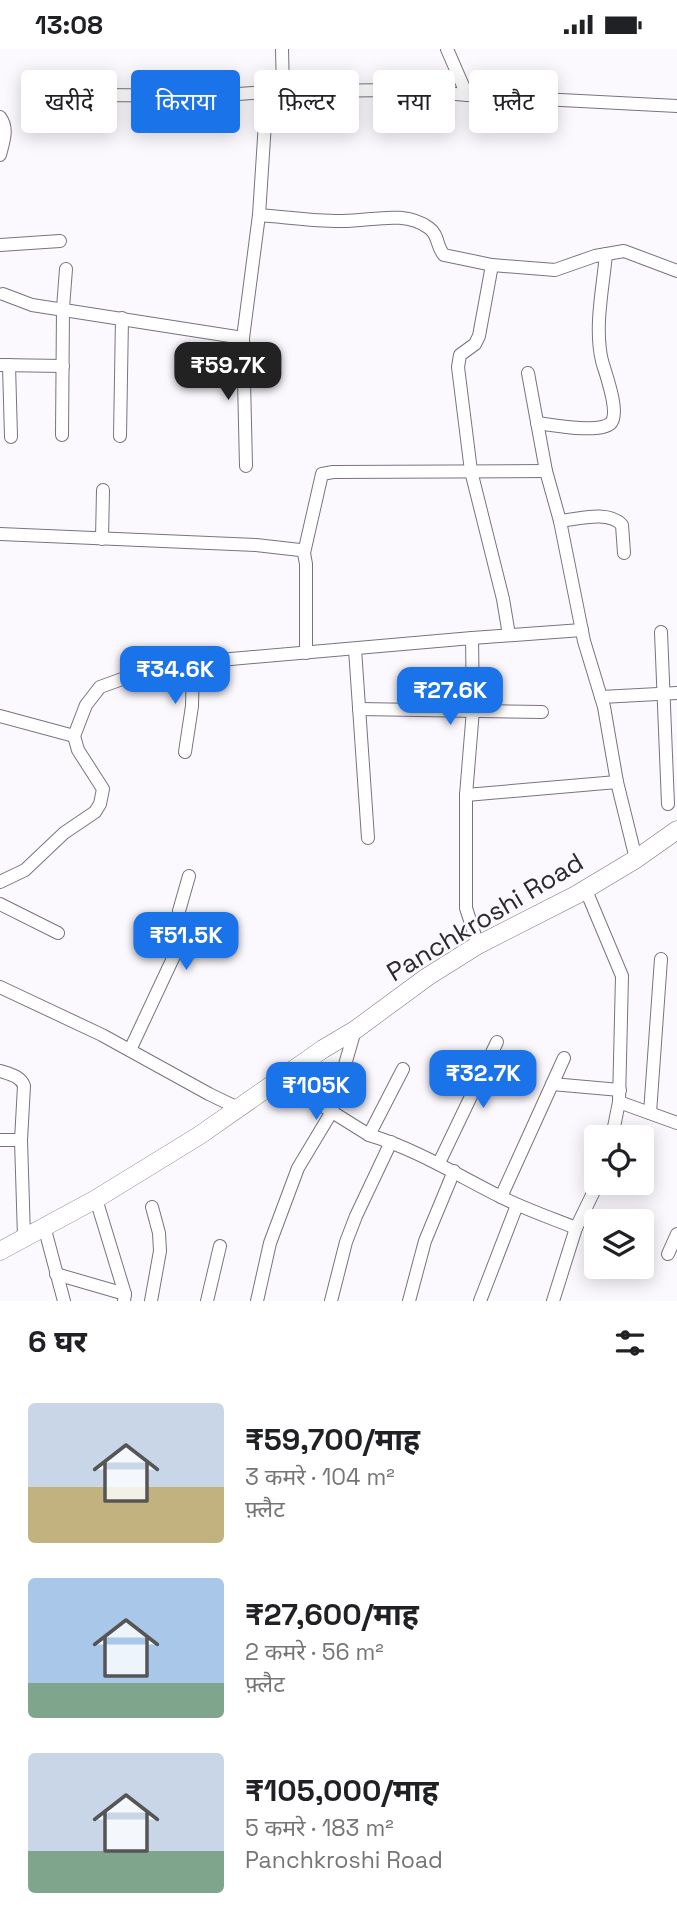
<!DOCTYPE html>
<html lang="hi">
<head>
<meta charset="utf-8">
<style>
  :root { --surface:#fff; --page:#f2f2f2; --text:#202124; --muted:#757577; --accent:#1a73e8 }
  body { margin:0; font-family:"Space Grotesk","Noto Sans Devanagari",sans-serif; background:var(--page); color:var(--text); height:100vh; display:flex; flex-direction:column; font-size:26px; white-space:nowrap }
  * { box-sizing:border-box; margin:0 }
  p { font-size:23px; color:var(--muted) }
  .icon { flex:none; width:38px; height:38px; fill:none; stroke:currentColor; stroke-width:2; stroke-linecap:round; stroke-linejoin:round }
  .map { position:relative; height:1252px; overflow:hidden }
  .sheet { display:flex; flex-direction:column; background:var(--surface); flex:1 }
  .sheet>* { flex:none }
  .guide { position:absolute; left:21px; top:21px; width:635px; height:63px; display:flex; gap:14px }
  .fabs { position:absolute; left:584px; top:1076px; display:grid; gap:14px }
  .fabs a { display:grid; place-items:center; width:70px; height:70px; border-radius:7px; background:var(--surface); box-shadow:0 4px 18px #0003; font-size:35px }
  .price { position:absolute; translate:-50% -60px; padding:0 16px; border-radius:14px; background:var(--accent); color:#fff; font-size:23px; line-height:46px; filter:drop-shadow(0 2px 4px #0008) }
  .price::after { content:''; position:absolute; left:50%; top:42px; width:21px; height:16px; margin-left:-10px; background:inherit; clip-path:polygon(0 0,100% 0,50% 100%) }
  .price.active { background:#222; color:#fff }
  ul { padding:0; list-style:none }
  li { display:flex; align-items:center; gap:21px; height:175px; padding:0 28px }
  li span { display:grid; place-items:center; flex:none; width:196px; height:140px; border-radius:7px; color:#555 }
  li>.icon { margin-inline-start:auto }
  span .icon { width:84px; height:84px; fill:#fffc; stroke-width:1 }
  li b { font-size:30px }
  h2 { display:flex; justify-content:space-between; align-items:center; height:84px; padding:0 28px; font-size:30px }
  .pill { padding:0 24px; border-radius:7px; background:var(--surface); box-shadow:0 4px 18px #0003; font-size:24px; line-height:63px }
  .pill.active { background:var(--accent); color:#fff }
  .status { display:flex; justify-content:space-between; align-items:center; height:49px; padding:0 35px; background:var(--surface); direction:ltr }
  .status svg { height:19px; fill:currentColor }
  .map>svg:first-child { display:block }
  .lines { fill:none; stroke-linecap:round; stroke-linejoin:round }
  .street-casing { stroke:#7a737f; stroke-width:14 }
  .secondary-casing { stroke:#7a737f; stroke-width:19 }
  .street { stroke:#fff; stroke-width:12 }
  .secondary { stroke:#fff; stroke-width:18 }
  .labels { text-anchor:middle; stroke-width:5; stroke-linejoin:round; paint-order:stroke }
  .street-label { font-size:26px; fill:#2d2a2f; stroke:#fcf9fe }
</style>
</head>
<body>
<div class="status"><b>13:08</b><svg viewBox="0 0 49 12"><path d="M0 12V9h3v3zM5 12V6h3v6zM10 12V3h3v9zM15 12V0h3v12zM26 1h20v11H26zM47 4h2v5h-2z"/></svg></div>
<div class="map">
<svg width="677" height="1252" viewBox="0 0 677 1252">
  <rect width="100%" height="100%" fill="#fcf9fe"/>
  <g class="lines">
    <g class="street-casing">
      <g id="street">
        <path d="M282 0 283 42"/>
        <path d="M447 0 467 46"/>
        <path d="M97 46 210 47 283 42 410 41 467 46 677 57"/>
        <path d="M0 68C9 80 3 93 0 106"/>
        <path d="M259 166C286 168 313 172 340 172 370 173 403 160 429 179 439 186 436 197 444 206L492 216 555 221 595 207 624 202 677 222"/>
        <path d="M0 196 60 192"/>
        <path d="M492 216 479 287 475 295 460 306 458 318 471 422 503 550 509 586"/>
        <path d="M3 245 32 256 243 289 259 166 267 43"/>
        <path d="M243 289 246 417"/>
        <path d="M0 316 63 317"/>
        <path d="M9 316 11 388"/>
        <path d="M528 324 546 422 560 472 584 592 604 658 617 733 636 810"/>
        <path d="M537 374C553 376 599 385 611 374 620 363 606 326 602 312 594 278 603 239 606 205"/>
        <path d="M62 386 63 259 66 220"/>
        <path d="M120 387 122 269"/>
        <path d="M560 472C578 470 609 461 622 476L624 504"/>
        <path d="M0 485 256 496 300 501 304 504 306 515V604"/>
        <path d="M102 490 103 441"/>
        <path d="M304 504 322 425 333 423 546 422"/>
        <path d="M661 583 668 755"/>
        <path d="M472 589 582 581"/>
        <path d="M355 600 368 789"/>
        <path d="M601 648 677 644"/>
        <path d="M359 660 542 663"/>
        <path d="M0 667 74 687"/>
        <path d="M185 703 192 657 193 615"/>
        <path d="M466 746 617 733"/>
        <path d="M0 833 25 821 64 784 95 763 100 755 103 740 78 701 74 687 86 656 100 638 147 621 231 610 472 589 473 661 466 746V859L478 896"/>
        <path d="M585 839 622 927 619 1053 677 1074"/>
        <path d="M0 855 58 884"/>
        <path d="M0 938 102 986 209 1045 240 1060"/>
        <path d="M130 1001 181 892 179 862 189 827"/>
        <path d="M403 1020 369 1086C416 1100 457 1126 501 1148 525 1160 551 1169 576 1179"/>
        <path d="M0 1022C9 1025 21 1027 24 1037L21 1091"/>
        <path d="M281 1031 369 1086"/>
        <path d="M552 1035 620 1041"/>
        <path d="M650 1064 661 910"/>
        <path d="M612 1088 619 1053"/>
        <path d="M0 1091H21L24 1188"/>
        <path d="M439 1114 497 993"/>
        <path d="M501 1148 564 1009"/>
        <path d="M96 1150 125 1245 124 1252"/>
        <path d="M44 1177 64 1252"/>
        <path d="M668 1205 677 1185"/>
        <path d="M56 1225 125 1245"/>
        <path d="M151 1252 160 1202 159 1184 152 1158"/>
        <path d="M207 1252 220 1197"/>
        <path d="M257 1252 270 1194 298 1119 331 1064 355 981"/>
        <path d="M331 1252 346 1193 356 1167 391 1093"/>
        <path d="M409 1252 425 1192 454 1122"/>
        <path d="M480 1252 517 1156"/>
        <path d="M553 1252 576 1179 598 1134"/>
      </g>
    </g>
    <g class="secondary-casing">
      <path id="secondary" d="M0 1202 96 1150 200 1086 323 1000 355 981 427 928 478 896 576 846 636 810 677 781"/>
    </g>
    <use href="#street" class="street"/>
    <use href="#secondary" class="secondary"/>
  </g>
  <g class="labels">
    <g class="street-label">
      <text transform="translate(485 868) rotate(-31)" y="9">Panchkroshi Road</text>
    </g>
  </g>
</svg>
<div class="fabs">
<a><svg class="icon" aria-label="locate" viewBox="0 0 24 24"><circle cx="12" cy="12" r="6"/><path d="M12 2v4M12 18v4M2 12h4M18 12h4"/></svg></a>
<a><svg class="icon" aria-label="layers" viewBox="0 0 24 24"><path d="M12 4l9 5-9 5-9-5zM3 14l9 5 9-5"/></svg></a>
</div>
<b class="price active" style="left:228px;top:353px">₹59.7K</b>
<b class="price" style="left:175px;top:657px">₹34.6K</b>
<b class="price" style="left:450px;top:678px">₹27.6K</b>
<b class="price" style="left:186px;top:923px">₹51.5K</b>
<b class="price" style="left:483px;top:1061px">₹32.7K</b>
<b class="price" style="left:316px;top:1073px">₹105K</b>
<div class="guide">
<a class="pill">खरीदें</a>
<a class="pill active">किराया</a>
<a class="pill">फ़िल्टर</a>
<a class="pill">नया</a>
<a class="pill">फ़्लैट</a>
</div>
</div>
<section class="sheet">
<h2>6 घर<svg class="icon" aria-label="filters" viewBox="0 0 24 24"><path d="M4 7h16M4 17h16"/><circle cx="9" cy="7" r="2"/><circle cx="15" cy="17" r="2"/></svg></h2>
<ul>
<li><span style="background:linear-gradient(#c9d6e8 60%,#c2b280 0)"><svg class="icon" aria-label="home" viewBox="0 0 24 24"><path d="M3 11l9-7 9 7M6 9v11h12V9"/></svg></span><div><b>₹59,700/माह</b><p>3 कमरे · 104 m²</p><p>फ़्लैट</p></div></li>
<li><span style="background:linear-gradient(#a9c7e8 75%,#7fa58c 0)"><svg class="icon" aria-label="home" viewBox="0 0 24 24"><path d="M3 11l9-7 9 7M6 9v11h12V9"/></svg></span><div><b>₹27,600/माह</b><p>2 कमरे · 56 m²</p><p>फ़्लैट</p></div></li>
<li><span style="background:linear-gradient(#c9d6e8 70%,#7fa58c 0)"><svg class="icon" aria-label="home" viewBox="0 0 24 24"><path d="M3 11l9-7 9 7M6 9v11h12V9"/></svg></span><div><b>₹105,000/माह</b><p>5 कमरे · 183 m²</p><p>Panchkroshi Road</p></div></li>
</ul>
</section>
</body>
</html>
